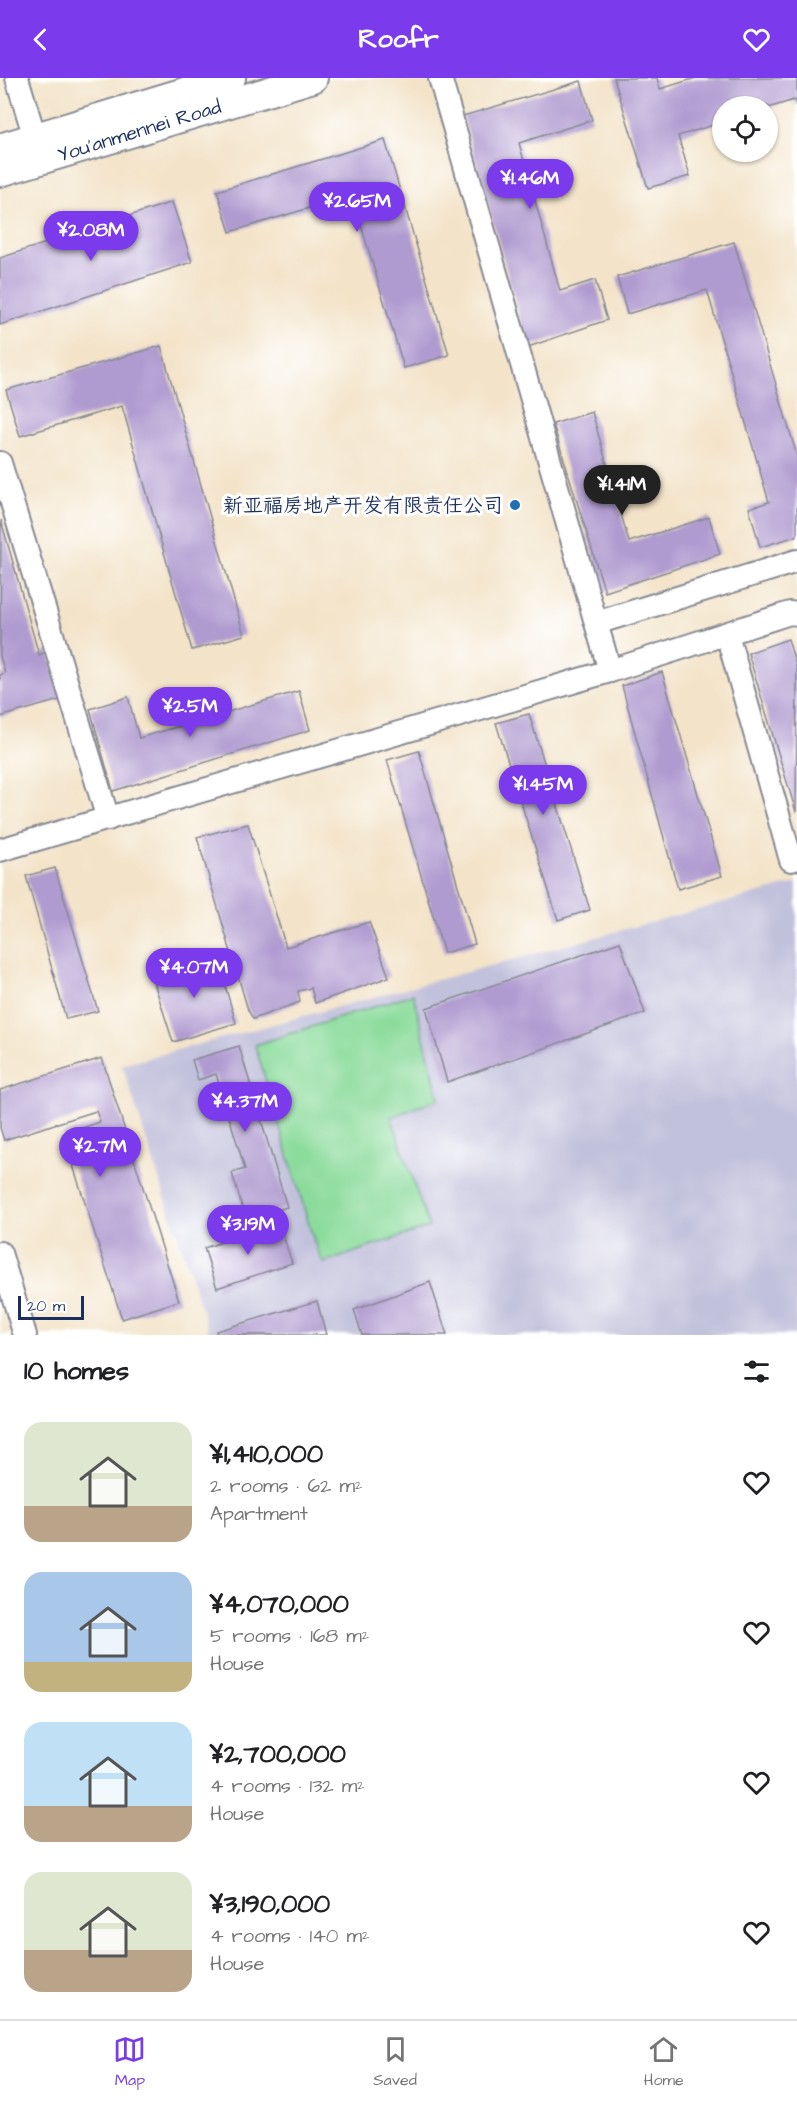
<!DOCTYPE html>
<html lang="en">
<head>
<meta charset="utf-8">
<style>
  :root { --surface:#fff; --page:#f6f6f6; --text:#202124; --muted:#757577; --line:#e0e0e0; --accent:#7c3aed }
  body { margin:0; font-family:"Architects Daughter","LXGW WenKai TC",sans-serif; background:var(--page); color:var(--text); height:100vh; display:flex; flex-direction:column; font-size:22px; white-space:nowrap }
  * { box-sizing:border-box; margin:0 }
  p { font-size:20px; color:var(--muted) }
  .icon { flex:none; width:33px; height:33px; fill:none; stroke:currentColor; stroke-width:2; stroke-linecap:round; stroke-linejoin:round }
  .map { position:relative; height:1257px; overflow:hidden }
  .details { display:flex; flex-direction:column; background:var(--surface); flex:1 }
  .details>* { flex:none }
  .controls { position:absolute; left:712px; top:18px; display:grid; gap:12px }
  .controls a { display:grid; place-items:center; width:66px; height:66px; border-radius:50%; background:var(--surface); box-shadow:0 2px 4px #0004; font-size:30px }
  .scale { position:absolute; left:18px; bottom:15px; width:66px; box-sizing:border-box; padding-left:6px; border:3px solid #1b2f5e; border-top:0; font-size:16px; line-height:21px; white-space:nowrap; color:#1b2f5e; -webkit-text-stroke:4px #fff; paint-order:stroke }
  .price { position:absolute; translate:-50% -51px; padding:0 14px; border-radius:21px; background:var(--accent); color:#fff; font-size:20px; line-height:39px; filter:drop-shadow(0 2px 3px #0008) }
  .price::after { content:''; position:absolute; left:50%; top:36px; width:18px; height:14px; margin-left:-9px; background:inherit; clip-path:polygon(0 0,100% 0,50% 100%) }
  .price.on { background:#222; color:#fff }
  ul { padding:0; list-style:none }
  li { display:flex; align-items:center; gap:18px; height:150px; padding:0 24px }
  li span { display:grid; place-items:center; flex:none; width:168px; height:120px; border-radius:18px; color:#555 }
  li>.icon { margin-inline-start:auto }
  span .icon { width:72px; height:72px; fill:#fffc; stroke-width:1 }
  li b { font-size:26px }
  h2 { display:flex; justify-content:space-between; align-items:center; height:72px; padding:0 24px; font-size:26px }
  header { display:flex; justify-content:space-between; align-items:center; height:78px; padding:0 24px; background:var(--accent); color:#fff; font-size:27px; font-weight:700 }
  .tabs { display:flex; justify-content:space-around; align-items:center; height:84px; border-top:2px solid var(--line); background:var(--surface); font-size:16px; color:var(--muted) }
  .tabs a { display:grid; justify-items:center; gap:3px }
  .tabs .on { color:var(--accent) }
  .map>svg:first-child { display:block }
  .industrial { fill:#c2c1dc }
  .green { fill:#8bdb9b; stroke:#53857c; stroke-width:1.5 }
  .building { fill:#b09bd0 }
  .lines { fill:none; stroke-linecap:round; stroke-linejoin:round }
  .minor-casing { stroke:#878993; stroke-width:26 }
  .major-casing { stroke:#878993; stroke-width:32 }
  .minor { stroke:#fff; stroke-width:22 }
  .major { stroke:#fff; stroke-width:28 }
  .poi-dot { fill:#1f6fb2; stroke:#fff; stroke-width:2 }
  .labels { text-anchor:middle; stroke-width:6; stroke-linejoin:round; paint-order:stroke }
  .street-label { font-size:20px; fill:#1b2f5e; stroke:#fff }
  .poi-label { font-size:20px; fill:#1b2f5e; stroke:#fff; text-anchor:end }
</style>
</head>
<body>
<header><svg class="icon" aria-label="back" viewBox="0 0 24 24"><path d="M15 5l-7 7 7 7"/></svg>Roofr<svg class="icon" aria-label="heart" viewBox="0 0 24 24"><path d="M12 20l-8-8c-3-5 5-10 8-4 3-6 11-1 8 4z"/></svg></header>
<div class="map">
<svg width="797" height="1257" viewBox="0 0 797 1257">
  <rect width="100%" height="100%" fill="#fff"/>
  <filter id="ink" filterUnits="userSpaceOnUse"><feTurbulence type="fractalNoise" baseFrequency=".0167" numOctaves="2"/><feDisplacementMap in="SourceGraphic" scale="12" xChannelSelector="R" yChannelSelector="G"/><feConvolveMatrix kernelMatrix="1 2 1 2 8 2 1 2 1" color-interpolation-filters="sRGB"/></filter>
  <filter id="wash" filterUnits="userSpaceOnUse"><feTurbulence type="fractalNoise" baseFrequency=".008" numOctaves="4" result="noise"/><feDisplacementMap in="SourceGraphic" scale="24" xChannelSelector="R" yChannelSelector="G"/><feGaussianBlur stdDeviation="1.35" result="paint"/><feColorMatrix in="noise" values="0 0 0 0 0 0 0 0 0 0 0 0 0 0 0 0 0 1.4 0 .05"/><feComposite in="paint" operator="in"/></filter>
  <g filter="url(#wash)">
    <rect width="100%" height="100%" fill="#f3e3c8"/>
    <path class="industrial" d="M797 805V1257H210L122 987Z"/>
    <path class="green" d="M413 916 439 1021 391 1039 429 1149 323 1185 314 1163 255 967Z"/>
    <g id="blocks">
      <g class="building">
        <path d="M614 0H657L660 11 696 0H797V30L794 22 768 30V28H723V44L678 58 690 98 648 110Z"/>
        <path d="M581 3 592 42 519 65 560 213 595 202 607 242 528 269 463 38Z"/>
        <path d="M385 62 449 277 404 290 352 117 230 154 217 113Z"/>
        <path d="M172 124 192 184 0 247V180Z"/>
        <path d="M734 164 797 378V458L760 469 749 430 769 424 707 212 627 236 617 199Z"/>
        <path d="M161 268 244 557 192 572 122 328 20 358 6 312Z"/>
        <path d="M592 334 629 464 709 439 720 476 605 514 553 346Z"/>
        <path d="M1 442 39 577 49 573 63 621 0 639V597L5 595 0 578Z"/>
        <path d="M788 561 797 591 796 734 748 575Z"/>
        <path d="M662 594 722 798 678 811 622 608Z"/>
        <path d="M299 613 310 652 113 713 90 631 128 619 139 660Z"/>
        <path d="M529 636 590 832 558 842 496 645Z"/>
        <path d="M419 673 475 866 444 875 387 682Z"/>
        <path d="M248 746 286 869 369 844 389 899 315 925 311 910 298 913 300 924 253 941 248 932 197 759Z"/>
        <path d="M55 790 98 933 66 941 26 798Z"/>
        <path d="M620 864 645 935 447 1004 426 930Z"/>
        <path d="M216 877 236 945 173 964 152 898Z"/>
        <path d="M239 968 287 1129 246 1142 232 1095 245 1091 216 996 198 1002 192 982Z"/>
        <path d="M102 980 179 1223 122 1241 63 1056 100 1044 96 1033 4 1062 0 1050V1012Z"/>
        <path d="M279 1145 292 1185 217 1210 204 1170Z"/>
        <path d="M430 1204 447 1257H362L354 1232Z"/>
        <path d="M317 1223 326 1257H217L216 1253Z"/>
      </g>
    </g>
  </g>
  <g filter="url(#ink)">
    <use href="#blocks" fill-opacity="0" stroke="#878993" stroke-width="1.5"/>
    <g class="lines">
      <g class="minor-casing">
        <g id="minor">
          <path d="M17 0 35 60"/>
          <path d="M440 0 596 545"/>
          <path d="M0 385 108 741"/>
          <path d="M727 556 791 782 797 780"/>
          <path d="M610 593 790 535 797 536"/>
          <path d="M0 772 610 593 596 545 797 483"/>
          <path d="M0 1175 25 1257"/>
        </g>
      </g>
      <g class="major-casing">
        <g id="major">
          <path d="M0 70 231 0"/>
          <path d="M0 94 313 0"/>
        </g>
      </g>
      <use href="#minor" class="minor"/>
      <use href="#major" class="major"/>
    </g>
  </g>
  <circle class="poi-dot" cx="515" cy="427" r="6"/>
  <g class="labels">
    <g class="street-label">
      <text transform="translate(139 52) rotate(-17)" y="7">You'anmennei Road</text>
    </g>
    <g class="poi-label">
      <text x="503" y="434">新亚福房地产开发有限责任公司</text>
    </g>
  </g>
</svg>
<div class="controls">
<a><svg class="icon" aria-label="locate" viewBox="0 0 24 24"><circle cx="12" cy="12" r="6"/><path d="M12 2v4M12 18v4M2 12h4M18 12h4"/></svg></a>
</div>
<div class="scale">20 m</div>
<b class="price" style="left:530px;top:132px">¥1.46M</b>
<b class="price" style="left:357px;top:155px">¥2.65M</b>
<b class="price" style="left:91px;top:184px">¥2.08M</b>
<b class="price on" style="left:622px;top:438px">¥1.41M</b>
<b class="price" style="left:190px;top:660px">¥2.5M</b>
<b class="price" style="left:543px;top:738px">¥1.45M</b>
<b class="price" style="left:194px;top:921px">¥4.07M</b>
<b class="price" style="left:245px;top:1055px">¥4.37M</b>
<b class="price" style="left:100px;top:1100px">¥2.7M</b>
<b class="price" style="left:248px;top:1178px">¥3.19M</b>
</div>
<section class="details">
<h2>10 homes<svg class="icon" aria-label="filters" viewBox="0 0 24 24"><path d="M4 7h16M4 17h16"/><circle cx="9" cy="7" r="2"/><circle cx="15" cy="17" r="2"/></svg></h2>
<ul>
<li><span style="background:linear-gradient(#dfe7d0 70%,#b9a48a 0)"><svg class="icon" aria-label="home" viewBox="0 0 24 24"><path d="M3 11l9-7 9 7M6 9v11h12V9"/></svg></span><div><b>¥1,410,000</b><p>2 rooms · 62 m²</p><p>Apartment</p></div><svg class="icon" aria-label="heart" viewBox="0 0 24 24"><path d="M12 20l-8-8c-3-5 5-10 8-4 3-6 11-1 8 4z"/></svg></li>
<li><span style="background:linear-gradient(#a9c7e8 75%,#c2b280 0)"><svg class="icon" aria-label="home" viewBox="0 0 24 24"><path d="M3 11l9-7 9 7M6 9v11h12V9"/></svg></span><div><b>¥4,070,000</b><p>5 rooms · 168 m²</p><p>House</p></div><svg class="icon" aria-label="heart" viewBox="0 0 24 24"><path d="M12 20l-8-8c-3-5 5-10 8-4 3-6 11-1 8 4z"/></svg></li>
<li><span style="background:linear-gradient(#bfe0f5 70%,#b9a48a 0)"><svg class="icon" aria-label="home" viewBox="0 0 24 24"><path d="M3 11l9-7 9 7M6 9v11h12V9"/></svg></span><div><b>¥2,700,000</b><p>4 rooms · 132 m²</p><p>House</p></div><svg class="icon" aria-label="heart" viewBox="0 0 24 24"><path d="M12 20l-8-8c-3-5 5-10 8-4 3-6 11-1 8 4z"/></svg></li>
<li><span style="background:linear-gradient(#dfe7d0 65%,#b9a48a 0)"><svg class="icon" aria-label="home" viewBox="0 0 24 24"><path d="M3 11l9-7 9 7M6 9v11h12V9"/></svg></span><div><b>¥3,190,000</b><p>4 rooms · 140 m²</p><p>House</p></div><svg class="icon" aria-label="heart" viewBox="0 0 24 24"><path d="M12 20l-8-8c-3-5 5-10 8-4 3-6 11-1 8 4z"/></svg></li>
</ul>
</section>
<nav class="tabs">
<a class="on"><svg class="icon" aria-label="map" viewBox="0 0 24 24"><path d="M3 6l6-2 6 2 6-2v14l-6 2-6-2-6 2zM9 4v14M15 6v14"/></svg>Map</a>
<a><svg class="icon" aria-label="saved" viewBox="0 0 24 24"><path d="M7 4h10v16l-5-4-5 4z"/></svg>Saved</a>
<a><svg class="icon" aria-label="home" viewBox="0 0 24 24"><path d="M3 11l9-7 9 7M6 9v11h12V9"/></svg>Home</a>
</nav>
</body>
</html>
